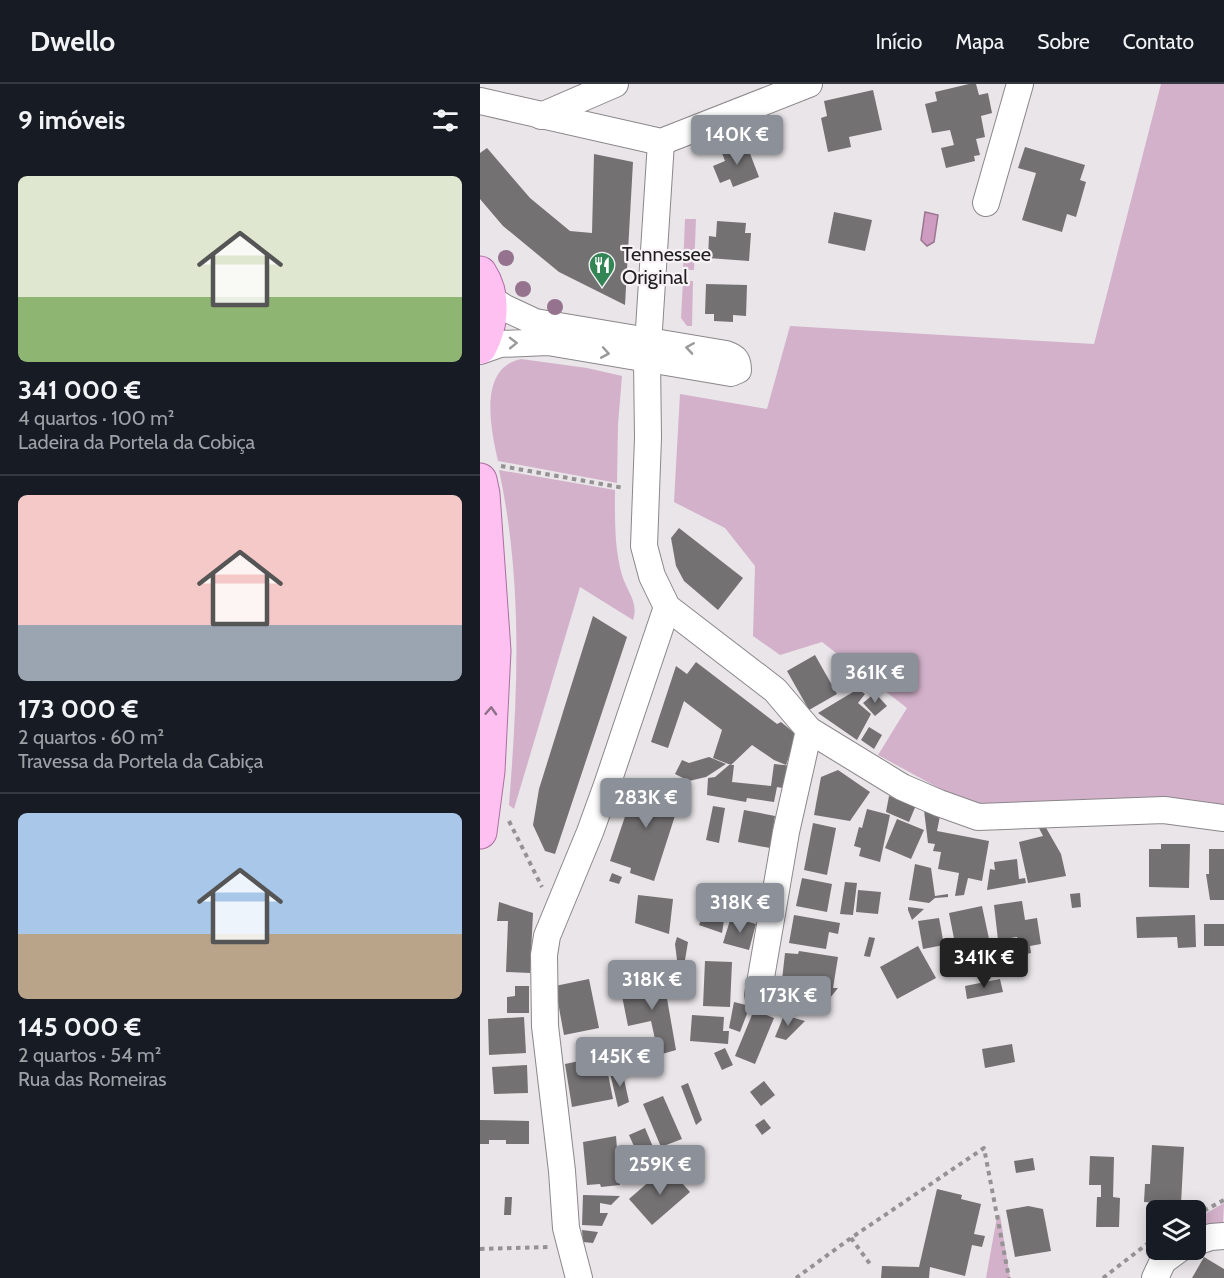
<!DOCTYPE html>
<html lang="pt">
<head>
<meta charset="utf-8">
<style>
  :root { --surface:#171b24; --page:#20242c; --text:#f1f3f6; --muted:#9ea1a6; --line:#363941; --accent:#8c9099 }
  body { margin:0; font-family:Cabin,sans-serif; background:var(--page); color:var(--text); height:100vh; display:flex; flex-direction:column; font-size:22px; white-space:nowrap }
  * { box-sizing:border-box; margin:0 }
  p { font-size:20px; color:var(--muted) }
  .icon { flex:none; width:33px; height:33px; fill:none; stroke:currentColor; stroke-width:2; stroke-linecap:round; stroke-linejoin:round }
  .map { position:relative; flex:1; overflow:hidden }
  .drawer { display:flex; flex-direction:column; background:var(--surface); width:480px }
  .drawer>* { flex:none }
  .tools { position:absolute; left:666px; top:1116px; display:grid; gap:12px }
  .tools a { display:grid; place-items:center; width:60px; height:60px; border-radius:9px; background:var(--surface); box-shadow:0 3px 15px #0003; font-size:30px }
  .price { position:absolute; translate:-50% -51px; padding:0 14px; border-radius:6px; background:var(--accent); color:#fff; font-size:20px; line-height:39px; filter:drop-shadow(0 2px 3px #0008) }
  .price::after { content:''; position:absolute; left:50%; top:36px; width:18px; height:14px; margin-left:-9px; background:inherit; clip-path:polygon(0 0,100% 0,50% 100%) }
  .price.current { background:#222; color:#fff }
  ul { padding:0; list-style:none }
  li { display:grid; align-content:center; gap:12px; height:318px; padding:0 18px }
  li+li { border-top:2px solid var(--line) }
  li span { display:grid; place-items:center; height:186px; border-radius:9px; color:#555 }
  li>.icon { margin-inline-start:auto }
  span .icon { width:108px; height:108px; fill:#fffc; stroke-width:1 }
  li b { font-size:26px }
  h2 { display:flex; justify-content:space-between; align-items:center; height:72px; padding:0 18px; font-size:26px }
  header { display:flex; align-items:center; gap:36px; box-sizing:border-box; height:84px; padding:0 30px; background:var(--surface); border-bottom:2px solid var(--line) }
  header strong { font-size:28px }
  nav { display:flex; gap:33px; margin-inline-start:auto; font-size:21px }
  main { display:flex; flex:1; min-height:0 }
  .map>svg:first-child { display:block }
  .green { fill:#d3b1ca }
  .water { fill:#ce9bc1; stroke:#9a7691; stroke-width:1.5 }
  .building { fill:#747173 }
  .lines { fill:none; stroke-linecap:round; stroke-linejoin:round }
  .minor-casing { stroke:#8b878a; stroke-width:28 }
  .major-casing { stroke:#af6ca1; stroke-width:35 }
  .path { stroke:#959294; stroke-width:4; stroke-dasharray:4.5 4.5; stroke-linecap:butt }
  .minor { stroke:#fff; stroke-width:26 }
  .major { stroke:#fdc0f0; stroke-width:33 }
  .tree { fill:#95738f }
  .oneway { stroke:#9b9a9b }
  .oneway2 { stroke:#8e7088 }
  .labels { text-anchor:middle; stroke-width:4.5; stroke-linejoin:round; paint-order:stroke }
  .poi-label { font-size:20px; fill:#201f20; stroke:#f6f2f5; text-anchor:start }
</style>
</head>
<body>
<header>
<strong>Dwello</strong>
<nav><a>Início</a><a>Mapa</a><a>Sobre</a><a>Contato</a></nav>
</header>
<main>
<section class="drawer">
<h2>9 imóveis<svg class="icon" aria-label="filters" viewBox="0 0 24 24"><path d="M4 7h16M4 17h16"/><circle cx="9" cy="7" r="2"/><circle cx="15" cy="17" r="2"/></svg></h2>
<ul>
<li><span style="background:linear-gradient(#dfe7d0 65%,#8fb573 0)"><svg class="icon" aria-label="home" viewBox="0 0 24 24"><path d="M3 11l9-7 9 7M6 9v11h12V9"/></svg></span><div><b>341 000 €</b><p>4 quartos · 100 m²</p><p>Ladeira da Portela da Cobiça</p></div></li>
<li><span style="background:linear-gradient(#f6c9c9 70%,#9aa5b1 0)"><svg class="icon" aria-label="home" viewBox="0 0 24 24"><path d="M3 11l9-7 9 7M6 9v11h12V9"/></svg></span><div><b>173 000 €</b><p>2 quartos · 60 m²</p><p>Travessa da Portela da Cabiça</p></div></li>
<li><span style="background:linear-gradient(#a9c7e8 65%,#b9a48a 0)"><svg class="icon" aria-label="home" viewBox="0 0 24 24"><path d="M3 11l9-7 9 7M6 9v11h12V9"/></svg></span><div><b>145 000 €</b><p>2 quartos · 54 m²</p><p>Rua das Romeiras</p></div></li>
</ul>
</section>
<div class="map">
<svg width="744" height="1194" viewBox="0 0 744 1194">
  <rect width="100%" height="100%" fill="#e9e5e8"/>
  <g class="green">
    <path d="M681 0H744V721L685 716 503 721 464 707 398 671 427 624 342 558 300 571 273 552 275 482 245 444 194 418 200 310 287 325 310 242 614 260Z"/>
    <path d="M205 135H216L214 186H203Z"/>
    <path d="M203 197H213L212 242H207L201 234Z"/>
    <path d="M41 275 107 284 142 292 138 340 137 399 18 377C9 338 0 284 41 275Z"/>
    <path d="M19 386 135 406C135 434 134 463 142 491 147 508 159 518 153 536L100 503 34 725 29 721C38 607 43 498 19 386Z"/>
    <path d="M744 1119 743 1139 740 1142 716 1146V1135Z"/>
    <path d="M520 1131 530 1194H506L517 1133Z"/>
  </g>
  <path class="water" d="M445 128 458 131 454 158 447 162 441 156Z"/>
  <g class="building">
    <path d="M489 0H496L499 11 508 9 512 29 501 32 505 53 496 55 500 71 494 72 495 77 466 84 461 64 474 61 470 46 452 49 445 20 457 17 455 8Z"/>
    <path d="M393 6 402 46 369 53 371 63 348 68 341 34 347 32 344 17Z"/>
    <path d="M266 59 279 93 253 103 250 95 240 99 233 82 245 77 242 69Z"/>
    <path d="M545 63 605 81 600 96 606 98 596 133 587 130 582 148 542 136 556 89 538 84Z"/>
    <path d="M7 64 50 114 90 147 112 149 114 70 153 78 145 221 79 188 23 142 0 115V69Z"/>
    <path d="M354 128 392 136 385 167 348 159Z"/>
    <path d="M237 137 266 139 265 149H271L269 177 228 174 229 152 236 153Z"/>
    <path d="M226 200 267 201 266 232 253 231V238L234 237V230H225Z"/>
    <path d="M199 444 263 494 238 526 204 497 196 482 191 454Z"/>
    <path d="M113 532 147 553 75 770 65 767 53 741 59 705Z"/>
    <path d="M335 571 357 610 329 626 307 587Z"/>
    <path d="M216 578 297 640 301 638 318 652 314 658 306 681 294 676 272 661 251 681 233 674 242 646 204 617 188 664 171 658 196 582 207 590Z"/>
    <path d="M378 605 385 610 378 619 391 630 377 656 338 629Z"/>
    <path d="M395 609 407 622 395 632 383 619Z"/>
    <path d="M389 643 402 651 394 665 381 656Z"/>
    <path d="M229 673 246 680 226 693 209 697 195 690 202 676 209 679Z"/>
    <path d="M294 680 313 682 308 705 297 703 294 718 267 714 266 718 227 711 228 694 235 693 249 681H254L252 698 291 702Z"/>
    <path d="M358 686 390 708 370 737 334 731 341 693Z"/>
    <path d="M158 694 185 703 184 707 201 713 174 797 150 789 151 784 130 777Z"/>
    <path d="M409 712 436 721 429 738 406 728Z"/>
    <path d="M233 722 245 724 239 759 226 756Z"/>
    <path d="M387 725 410 731 400 778 379 772 381 764 374 762 379 743 382 744Z"/>
    <path d="M264 726 295 732 290 764 258 758Z"/>
    <path d="M444 726 460 732 457 747 509 757 502 797 488 794 484 811 475 812 479 789 458 785 461 768 453 767 455 760 448 759Z"/>
    <path d="M417 735 444 746 431 775 405 764Z"/>
    <path d="M333 739 356 744 347 791 324 786Z"/>
    <path d="M558 742H565L581 770 586 792 548 799 539 758 563 752Z"/>
    <path d="M681 760H710L709 804 669 803V765H681Z"/>
    <path d="M729 765H744V816H730L726 790H729Z"/>
    <path d="M537 775 539 795 545 794 546 799 507 806 510 785 515 786 514 778Z"/>
    <path d="M435 780 451 784 455 812 468 810V813L455 814 449 819 429 816Z"/>
    <path d="M132 789 142 793 139 800 129 797Z"/>
    <path d="M322 794 352 800 347 828 316 822Z"/>
    <path d="M365 798 377 799 373 831 360 830Z"/>
    <path d="M378 806 401 808 398 830 376 828Z"/>
    <path d="M600 809 601 823 592 824 590 810Z"/>
    <path d="M158 811 193 815 189 850 155 839Z"/>
    <path d="M542 817 545 836 557 834 561 860 550 862 551 869 546 870 545 862 538 863 537 853 518 856 514 821Z"/>
    <path d="M19 818 53 829 50 889 26 888 28 837H17Z"/>
    <path d="M502 822 512 869 478 875 469 829Z"/>
    <path d="M226 823 245 830 242 849 219 841Z"/>
    <path d="M428 823 444 825 432 836 428 826Z"/>
    <path d="M314 831 360 839 358 850 349 848 346 865 309 859Z"/>
    <path d="M715 831 716 863 698 864 697 853 657 854 656 833Z"/>
    <path d="M251 833 276 840 269 866 243 859Z"/>
    <path d="M459 834 464 861 443 865 438 837Z"/>
    <rect x="724" y="840" width="20" height="22"/>
    <path d="M197 853 208 858 205 876H197L195 860Z"/>
    <path d="M389 853 395 854 390 873 384 872Z"/>
    <path d="M438 862 456 894 417 915 400 883Z"/>
    <path d="M319 867 358 873 353 904H358L350 914 325 911 323 926 299 923 305 869 318 870Z"/>
    <path d="M225 877 252 878 250 923 223 922Z"/>
    <path d="M182 886 196 966 175 972 169 956 175 955 171 937 148 942 142 912 162 909 159 889Z"/>
    <path d="M109 895 119 944 84 951 75 902Z"/>
    <path d="M520 895 523 908 487 915 485 902Z"/>
    <path d="M35 902H49V929H27V913L35 912Z"/>
    <path d="M254 918 270 922 260 948 249 944Z"/>
    <path d="M274 926 294 934 275 980 255 972Z"/>
    <path d="M212 931 244 933 243 947H249L248 960 210 957Z"/>
    <path d="M304 931 325 937 306 956 295 953Z"/>
    <path d="M44 933 46 969 9 971 8 935Z"/>
    <path d="M532 960 535 978 505 984 502 965Z"/>
    <path d="M245 964 253 981 242 986 234 969Z"/>
    <path d="M123 965 133 1015 92 1023 85 980 104 976 102 969Z"/>
    <path d="M47 981 48 1009 14 1010 12 983Z"/>
    <path d="M142 986 149 1018 138 1023 130 989Z"/>
    <path d="M284 997 295 1011 281 1022 270 1008Z"/>
    <path d="M208 999 222 1036 216 1041 201 1002Z"/>
    <path d="M183 1012 202 1055 181 1063 163 1020Z"/>
    <path d="M284 1035 291 1044 282 1051 275 1041Z"/>
    <path d="M0 1036 49 1037V1060H26V1056H9V1060H0Z"/>
    <path d="M165 1044 173 1063 157 1069 149 1051Z"/>
    <path d="M136 1052 140 1101 121 1103 120 1100 107 1101 103 1058Z"/>
    <path d="M672 1061 704 1063 701 1120 664 1118 665 1100H670Z"/>
    <path d="M610 1072 634 1073 633 1113 640 1114 639 1143H616L617 1113H621V1101H609Z"/>
    <path d="M553 1074 555 1086 536 1089 534 1077Z"/>
    <path d="M187 1082 210 1108 172 1141 149 1115Z"/>
    <path d="M457 1105 482 1111 481 1115 501 1120 494 1150 505 1152 502 1163 492 1161 485 1192 450 1183 449 1194H401L402 1182 439 1183Z"/>
    <path d="M103 1111 140 1112 131 1121 120 1119V1129H128L122 1142 102 1141Z"/>
    <path d="M25 1113H32L31 1131H24Z"/>
    <path d="M548 1122 563 1125 571 1167 535 1173 526 1126Z"/>
    <path d="M102 1146 118 1148 113 1159 103 1158Z"/>
    <path d="M724 1173 744 1185V1194H712Z"/>
  </g>
  <g class="lines">
    <g class="minor-casing">
      <g id="minor">
        <path d="M0 17 181 58 329 0"/>
        <path d="M61 32 135 0"/>
        <path d="M181 58 167 276 168 354 164 462 172 492 187 523 295 606 329 646 422 703 459 719 498 733 684 726 744 734"/>
        <path d="M506 119 540 0"/>
        <path d="M0 267 20 260 68 258 251 289 258 286C258 276 255 273 246 270L55 238 25 224 9 214"/>
        <path d="M278 911 306 748 329 646"/>
        <path d="M716 1158 731 1153 744 1152"/>
        <path d="M99 1194 86 1144 82 1087 65 942 64 871 67 852 110 748 127 701 187 523"/>
        <path d="M675 1194 683 1177 698 1166"/>
      </g>
    </g>
    <g class="major-casing">
      <g id="major">
        <path d="M0 189C15 212 12 240 0 263"/>
        <path d="M0 396 3 410 14 567 8 687 0 748"/>
      </g>
    </g>
    <g class="path">
      <path d="M21 382 144 404"/>
      <path d="M29 737 62 803"/>
      <path d="M716 1131 744 1116"/>
      <path d="M371 1154 390 1180"/>
      <path d="M0 1165 68 1163"/>
      <path d="M316 1194 371 1154 504 1064 529 1194"/>
      <path d="M623 1194 667 1160"/>
    </g>
    <use href="#minor" class="minor"/>
    <use href="#major" class="major"/>
  </g>
  <g class="tree">
    <circle cx="26" cy="174" r="8"/>
    <circle cx="43" cy="205" r="8"/>
    <circle cx="75" cy="223" r="8"/>
  </g>
  <defs><path id="oneway-chevron" d="M-2-3.5L2.5 0L-2 3.5" fill="none" stroke-width="1.6" stroke-linecap="round" stroke-linejoin="round" transform="scale(1.5)"/></defs>
  <g class="oneway">
    <use href="#oneway-chevron" transform="translate(33 259) rotate(-1)"/>
    <use href="#oneway-chevron" transform="translate(210 264) rotate(-171)"/>
    <use href="#oneway-chevron" transform="translate(125 269) rotate(10)"/>
  </g>
  <use class="oneway2" href="#oneway-chevron" transform="translate(11 627) rotate(-87)"/>
  <defs>
    <g id="restaurant-pin" transform="scale(1.35)"><path d="M0 17L-7.5 6A9.5 9.5 0 1 1 7.5 6Z" fill="#338556" stroke="#f6f2f5"/><path d="M-5-6h1v4h1v-4h1v4h1v-4h1v5L-1.5 .5V6h-2V.5L-5-1ZM5-6V6H3V1.5H1.5Q1.5-4 5-6Z" fill="#fff"/></g>
  </defs>
  <g fill-rule="evenodd">
    <use href="#restaurant-pin" x="122" y="181"/>
  </g>
  <g class="labels">
    <g class="poi-label">
      <text x="142" y="177">Tennessee<tspan x="142" dy="23">Original</tspan></text>
    </g>
  </g>
</svg>
<div class="tools">
<a><svg class="icon" aria-label="layers" viewBox="0 0 24 24"><path d="M12 4l9 5-9 5-9-5zM3 14l9 5 9-5"/></svg></a>
</div>
<b class="price" style="left:257px;top:82px">140K €</b>
<b class="price" style="left:395px;top:620px">361K €</b>
<b class="price" style="left:166px;top:745px">283K €</b>
<b class="price" style="left:260px;top:850px">318K €</b>
<b class="price current" style="left:504px;top:905px">341K €</b>
<b class="price" style="left:172px;top:927px">318K €</b>
<b class="price" style="left:308px;top:943px">173K €</b>
<b class="price" style="left:140px;top:1004px">145K €</b>
<b class="price" style="left:180px;top:1112px">259K €</b>
</div>
</main>
</body>
</html>
